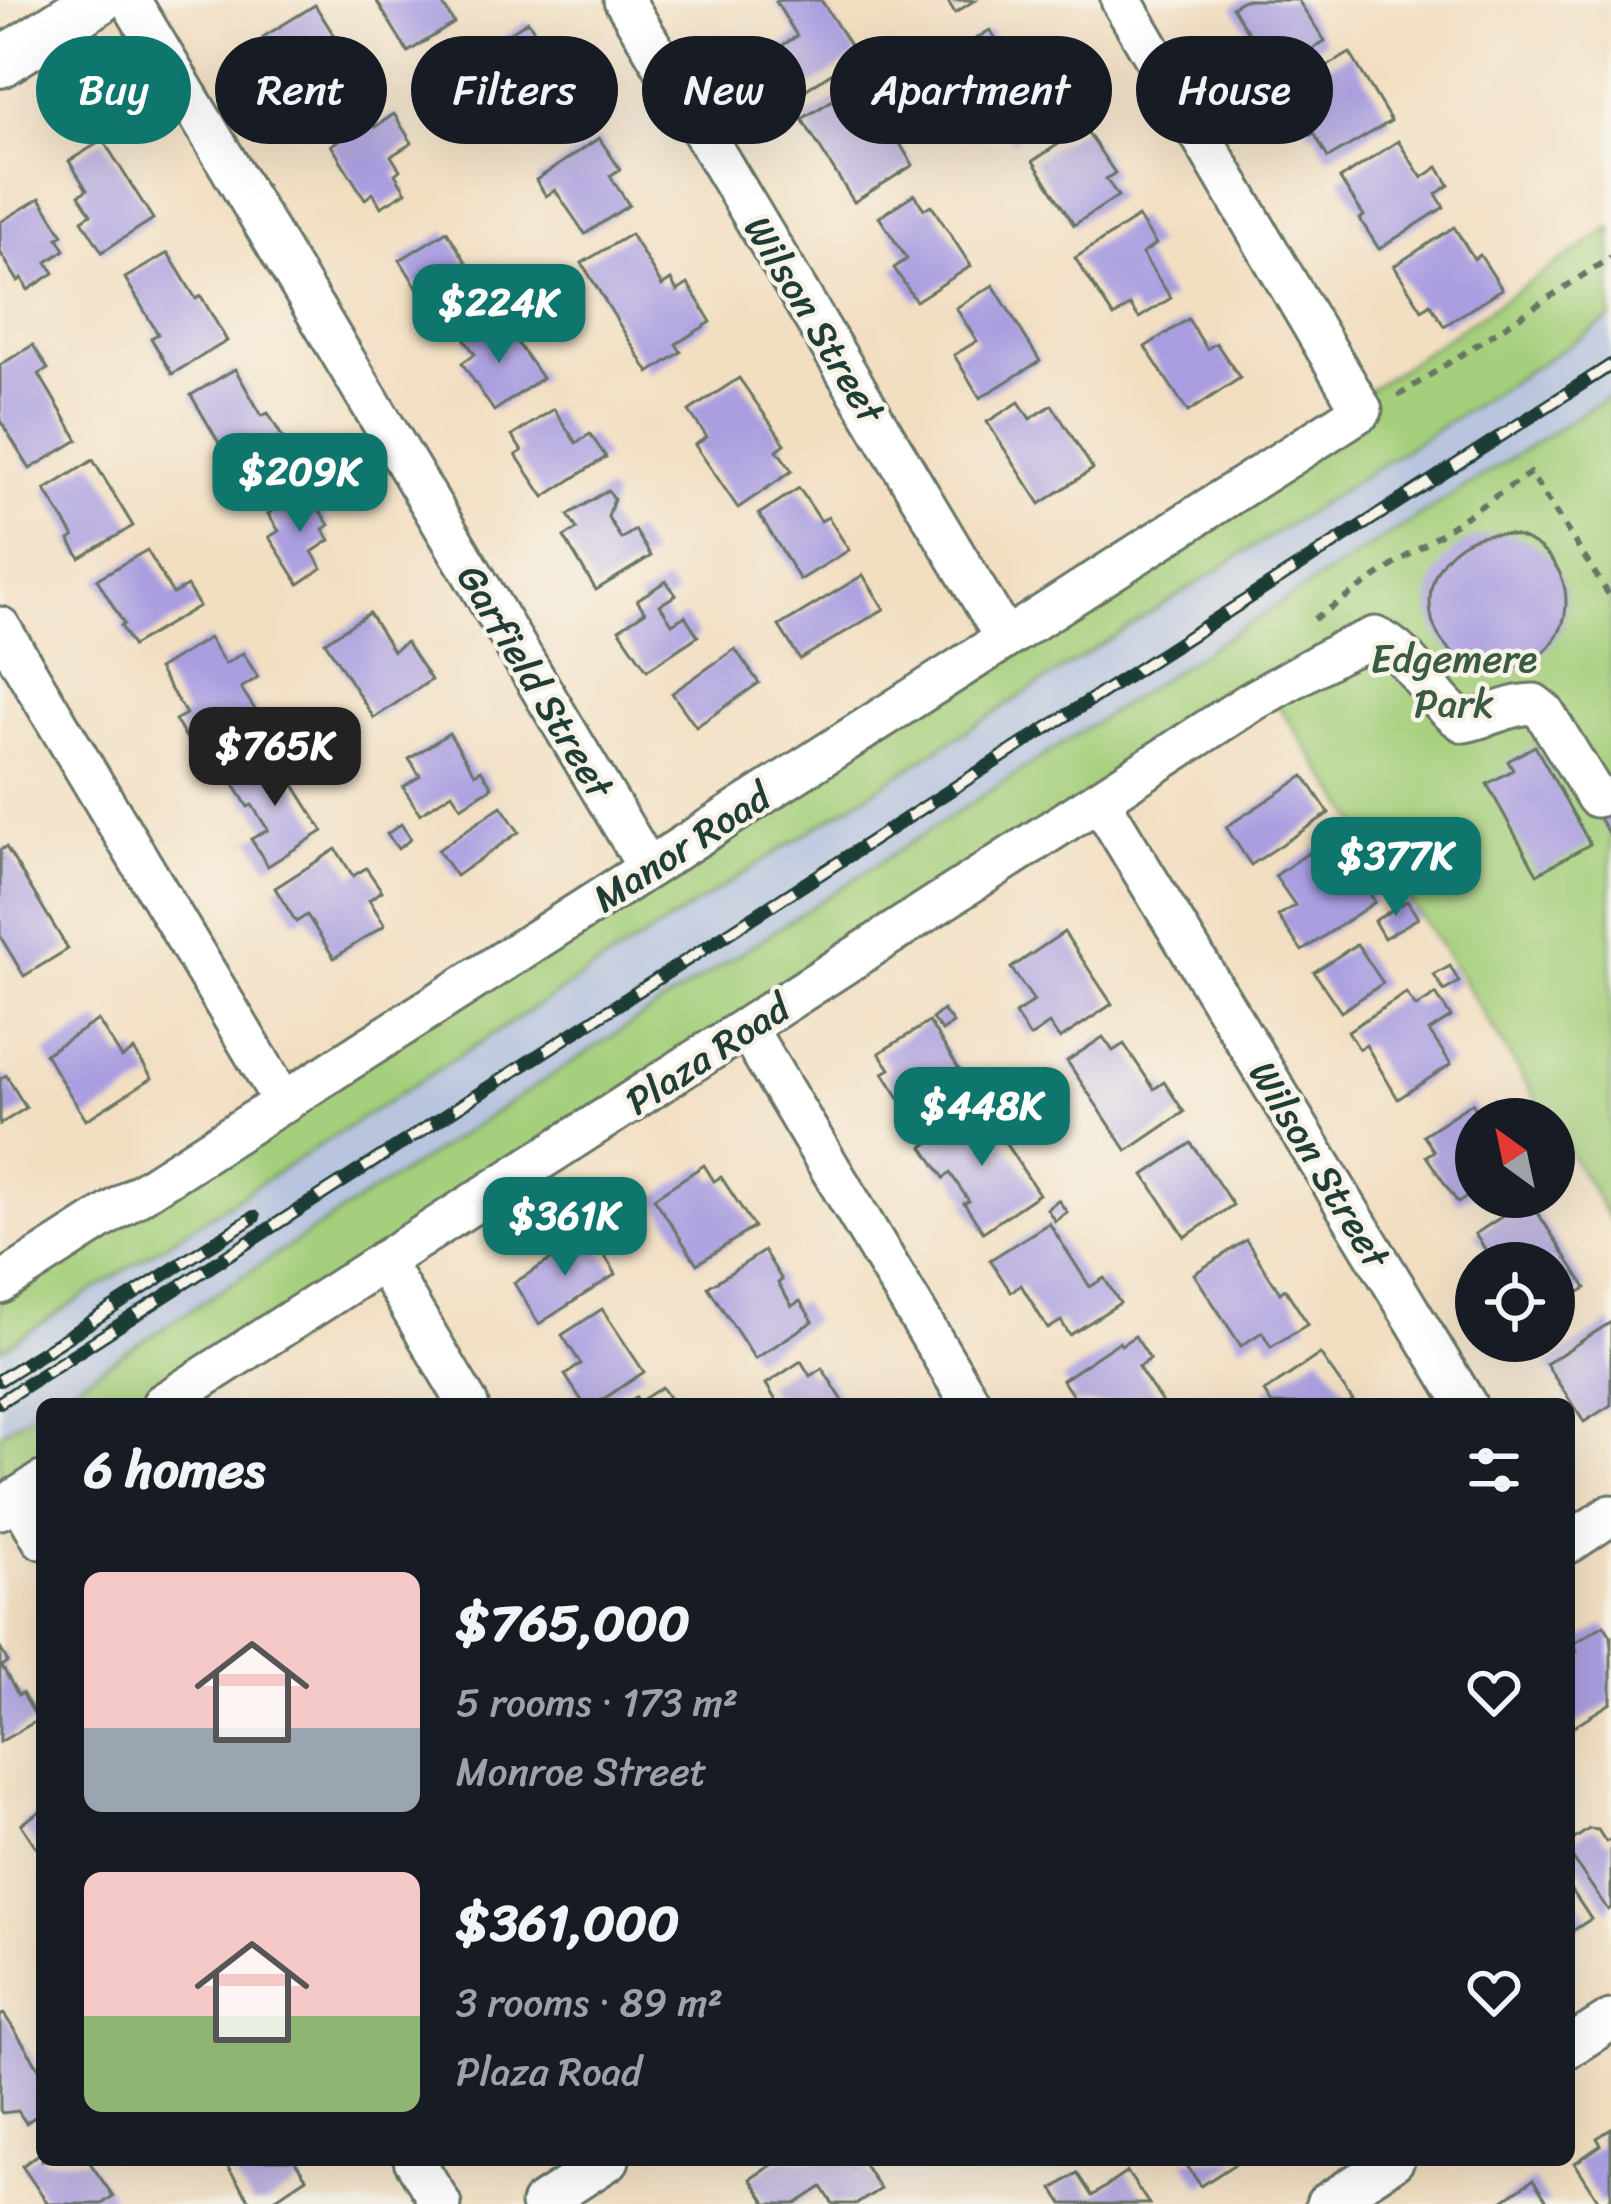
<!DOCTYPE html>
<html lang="en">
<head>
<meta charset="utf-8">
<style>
  :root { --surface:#171b24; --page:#242831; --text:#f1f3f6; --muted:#9ea1a6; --accent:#0f766e }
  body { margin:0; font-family:Sriracha,sans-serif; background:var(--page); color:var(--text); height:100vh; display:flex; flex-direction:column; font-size:45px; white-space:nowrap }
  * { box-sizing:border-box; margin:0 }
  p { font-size:39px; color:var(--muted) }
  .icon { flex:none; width:66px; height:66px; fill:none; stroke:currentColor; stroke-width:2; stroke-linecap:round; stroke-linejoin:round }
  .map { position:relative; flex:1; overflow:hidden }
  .sheet { position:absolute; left:36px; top:1398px; width:1539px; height:768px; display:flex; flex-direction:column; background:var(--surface); border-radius:18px; box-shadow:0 12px 48px #0002 }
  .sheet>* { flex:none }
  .top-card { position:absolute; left:36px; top:36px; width:1539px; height:108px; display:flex; gap:24px }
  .needle { width:78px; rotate:327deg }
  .tools { position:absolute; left:1455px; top:1098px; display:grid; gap:24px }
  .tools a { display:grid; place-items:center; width:120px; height:120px; border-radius:50%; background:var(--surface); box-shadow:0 12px 48px #0002; font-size:60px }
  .price { position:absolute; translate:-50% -102px; padding:0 27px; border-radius:24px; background:var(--accent); color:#fff; font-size:39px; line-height:78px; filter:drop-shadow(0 3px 6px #0008) }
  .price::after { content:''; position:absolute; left:50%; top:72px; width:36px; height:27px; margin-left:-18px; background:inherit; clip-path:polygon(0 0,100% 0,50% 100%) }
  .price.active { background:#222; color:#fff }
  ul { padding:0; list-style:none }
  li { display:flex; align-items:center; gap:36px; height:300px; padding:0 48px }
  li span { display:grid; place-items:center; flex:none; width:336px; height:240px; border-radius:18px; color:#555 }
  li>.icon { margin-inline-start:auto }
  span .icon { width:144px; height:144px; fill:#fffc; stroke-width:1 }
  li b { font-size:51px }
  h2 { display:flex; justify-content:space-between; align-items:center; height:144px; padding:0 48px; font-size:51px }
  .tag { padding:0 42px; border-radius:54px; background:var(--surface); box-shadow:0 12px 48px #0002; font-size:42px; line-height:108px }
  .tag.active { background:var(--accent); color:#fff }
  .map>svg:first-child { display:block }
  .industrial { fill:#b9c5de }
  .green { fill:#a5cf7b; stroke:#628658; stroke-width:3 }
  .building { fill:#aa9ee0 }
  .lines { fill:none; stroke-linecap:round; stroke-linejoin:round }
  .minor-casing { stroke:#697666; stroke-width:45 }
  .major-casing { stroke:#697666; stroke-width:54 }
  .path { stroke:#697666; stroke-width:6; stroke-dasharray:9 9; stroke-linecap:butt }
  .minor { stroke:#fff; stroke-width:39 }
  .major { stroke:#fff; stroke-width:48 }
  .rail-casing { stroke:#1f3d34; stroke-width:14 }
  .rail { stroke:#f7f3e8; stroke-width:9; stroke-dasharray:27; stroke-linecap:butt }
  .labels { text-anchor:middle; stroke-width:9; stroke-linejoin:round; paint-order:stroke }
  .street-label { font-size:39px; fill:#1f3d34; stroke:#f7f3e8 }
  .park-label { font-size:39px; fill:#3a5a42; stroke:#f7f3e8 }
</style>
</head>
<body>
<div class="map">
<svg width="1611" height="2204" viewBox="0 0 1611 2204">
  <rect width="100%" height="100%" fill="#f7f3e8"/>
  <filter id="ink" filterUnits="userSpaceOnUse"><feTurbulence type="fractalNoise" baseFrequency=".00833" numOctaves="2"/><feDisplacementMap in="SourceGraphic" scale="24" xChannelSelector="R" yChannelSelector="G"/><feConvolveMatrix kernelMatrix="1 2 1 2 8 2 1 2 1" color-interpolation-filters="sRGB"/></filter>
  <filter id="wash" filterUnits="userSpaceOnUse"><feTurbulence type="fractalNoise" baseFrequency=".004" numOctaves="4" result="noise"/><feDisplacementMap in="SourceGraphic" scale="48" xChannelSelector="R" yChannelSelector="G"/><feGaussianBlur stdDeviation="2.7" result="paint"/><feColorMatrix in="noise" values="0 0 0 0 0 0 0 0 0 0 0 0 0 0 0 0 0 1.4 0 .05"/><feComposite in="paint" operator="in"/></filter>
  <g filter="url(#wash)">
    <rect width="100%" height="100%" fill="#f2dfc2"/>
    <path class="industrial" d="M1611 309V395L1216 644 0 1434V1346Z"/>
    <g class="green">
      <path d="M1611 228V318L0 1350V1291L1357 398Z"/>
      <path d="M1611 395V1221L1554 1128V1119H1548L1459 973 1263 683 165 1404H46L1216 644Z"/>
      <path d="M42 1406V1484L0 1512V1434Z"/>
    </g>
    <g id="blocks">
      <g class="building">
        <path d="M376 0H440L454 23 408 52Z"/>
        <path d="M780 0H821L857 56 796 96 769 54 797 36 776 2Z"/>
        <path d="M947 0H975L955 13Z"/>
        <path d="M1243 0H1298L1325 41 1281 70 1262 41 1256 45 1232 7Z"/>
        <path d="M315 5 369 91 310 129 285 89 297 82 281 56 276 58 263 37Z"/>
        <path d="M528 21 579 103 525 137 512 115 524 108 504 76 514 70 497 41Z"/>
        <path d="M990 30 1021 80 1046 64 1072 103 1012 142 973 82 978 78 959 49Z"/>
        <path d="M1350 53 1391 121 1328 158 1314 133 1311 135 1284 91Z"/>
        <path d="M862 82 913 165 854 202 802 119Z"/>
        <path d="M394 114 412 143 391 156 400 170 395 174 406 192 381 207 373 193 365 199 331 145 371 121 375 127Z"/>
        <path d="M1084 127 1115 173 1106 179 1118 196 1074 225 1033 161Z"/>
        <path d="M599 138 620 169 610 176 629 205 585 234 555 190 546 196 536 180Z"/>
        <path d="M103 140 153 219 102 252 82 220 91 214 79 195 87 190 69 161Z"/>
        <path d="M1398 141 1422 178 1438 167 1449 185 1436 194 1444 207 1379 249 1360 219 1364 216 1340 179Z"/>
        <path d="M914 194 924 209 931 205 971 266 916 301 894 268 907 259 879 217Z"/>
        <path d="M40 198 63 235 58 238 65 250 47 262 54 273 28 290 22 278 18 281 0 252V222Z"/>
        <path d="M1138 217 1156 244 1142 254 1171 298 1139 318 1130 305 1114 317 1075 258Z"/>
        <path d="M1454 227 1474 259 1480 255 1502 289 1444 326 1430 304 1422 310 1394 266Z"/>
        <path d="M447 231 485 293 438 321 400 260Z"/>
        <path d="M631 234 662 286 671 280 677 291 688 284 711 322 676 344 681 352 649 373 582 263Z"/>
        <path d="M168 253 196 299 201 296 227 341 172 374 151 338 158 334 125 278Z"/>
        <path d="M993 285 1040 361 980 398 954 355 977 341 956 308Z"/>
        <path d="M1188 319 1207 349 1216 343 1240 378 1188 412 1145 347Z"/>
        <path d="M493 320 503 335 509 331 542 378 494 411 462 363 475 354 465 340Z"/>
        <path d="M33 345 48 369 39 374 78 440 30 469 0 420V365Z"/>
        <path d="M235 369 262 416 268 413 293 455 243 484 191 395Z"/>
        <path d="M739 378 785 444 777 450 792 471 738 508 695 445 707 437 689 411Z"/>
        <path d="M1019 402 1030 419 1052 405 1093 469 1040 504 987 422Z"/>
        <path d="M554 409 576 443 590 434 606 457 544 497 516 455 522 451 512 436Z"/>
        <path d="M93 460 133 526 80 558 69 540 74 537 45 490Z"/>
        <path d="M799 488 821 521 828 517 849 550 800 580 759 514Z"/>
        <path d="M306 489 329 525 323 529 330 540 312 552 322 568 299 584 269 537 279 531 268 514Z"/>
        <path d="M608 490 614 499 608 517 621 539 635 530 651 556 596 590 564 537 577 529 568 515Z"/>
        <circle cx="1498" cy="602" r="68"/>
        <path d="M147 550 173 594 187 586 199 606 132 646 121 626 124 624 97 579Z"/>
        <path d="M863 575 884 609 800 659 779 626Z"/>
        <path d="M666 581 676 595 660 605 672 624 685 616 698 636 647 670 619 629 645 612 637 600Z"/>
        <path d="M369 613 393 651 406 642 431 680 374 718 325 642Z"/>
        <path d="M209 638 225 664 243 653 258 677 241 688 258 714 196 753 175 720 186 714 158 669Z"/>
        <path d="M735 649 759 683 696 727 672 693Z"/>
        <path d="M449 733 475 774 481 770 492 787 461 807 452 793 420 814 403 787 420 776 409 759Z"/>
        <path d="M1535 746 1590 844 1537 874 1487 784 1513 770 1508 761Z"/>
        <path d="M262 753 281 783 289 777 323 831 268 866 251 839 268 830 252 805 248 807 228 775Z"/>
        <path d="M1304 776 1329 813 1251 865 1226 827Z"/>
        <path d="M1611 792V838L1591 805Z"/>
        <path d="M501 806 519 832 456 876 438 850Z"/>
        <path d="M401 824 411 839 398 849 387 834Z"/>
        <path d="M6 847 68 949 24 976 0 936V850Z"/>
        <path d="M1317 847 1342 884 1357 874 1375 902 1302 951 1278 916 1295 905 1275 876Z"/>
        <path d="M336 849 353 876 366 868 382 891 369 900 385 925 334 958 307 915 296 922 275 888Z"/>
        <path d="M1407 901 1418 918 1384 938 1374 921Z"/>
        <path d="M1064 932 1112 1004 1060 1039 1049 1024 1030 1037 1015 1014 1034 1001 1011 968Z"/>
        <path d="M1357 944 1383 983 1341 1012 1314 972Z"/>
        <path d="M1450 966 1459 982 1444 991 1434 975Z"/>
        <path d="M1406 993 1416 1007 1436 994 1451 1017 1429 1031 1451 1064 1398 1099 1366 1045 1359 1049 1348 1031Z"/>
        <path d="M943 1010 953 1023 942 1031 932 1019Z"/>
        <path d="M98 1020 122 1058 134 1050 152 1078 86 1120 45 1054Z"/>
        <path d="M929 1022 970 1086 914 1121 883 1073 890 1069 879 1053Z"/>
        <path d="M1103 1037 1113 1051 1124 1044 1154 1089 1164 1082 1184 1112 1127 1151 1067 1061Z"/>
        <path d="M6 1075 26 1108 0 1124V1079Z"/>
        <path d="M1472 1103 1482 1119H1476V1191L1458 1203 1426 1156 1434 1151 1423 1135Z"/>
        <path d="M982 1108 1039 1194 983 1232 964 1203 969 1201 950 1173 944 1178 923 1147Z"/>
        <path d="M1191 1143 1233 1205 1185 1237 1144 1175Z"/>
        <path d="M704 1165 714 1181 721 1177 754 1227 697 1264 654 1198Z"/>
        <path d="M1529 1199 1586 1288 1554 1308V1263H1494L1475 1234Z"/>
        <path d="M1058 1200 1067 1212 1055 1221 1047 1209Z"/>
        <path d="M1049 1223 1090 1287 1104 1278 1120 1303 1070 1335 1061 1321 1048 1329 1021 1285 1011 1292 990 1260Z"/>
        <path d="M591 1234 616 1274 539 1324 514 1283Z"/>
        <path d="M1246 1240 1280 1293 1285 1289 1308 1324 1271 1347 1262 1332 1241 1346 1194 1274Z"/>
        <path d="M764 1251 782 1280 778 1283 792 1306 800 1301 813 1321 755 1359 708 1287Z"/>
        <path d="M602 1309 644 1372 596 1404H584L565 1375 581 1364 562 1335Z"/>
        <path d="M1611 1322V1405L1584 1422 1546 1364Z"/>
        <path d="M1135 1336 1150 1359 1138 1367 1163 1404H1072L1069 1400 1074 1397 1062 1380 1119 1342 1121 1345Z"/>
        <path d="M1320 1354 1353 1401 1348 1404H1272L1264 1392Z"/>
        <path d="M801 1361 810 1376 822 1368 845 1404H778L766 1384Z"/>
        <path d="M662 1387 673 1404H625L636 1397 639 1402Z"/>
        <path d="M1604 1625 1611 1636V1703L1569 1729V1657L1577 1651 1573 1644Z"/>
        <path d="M0 1648 8 1662 2 1666 18 1695 22 1693 38 1720 0 1742Z"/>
        <path d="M42 1810V1856L21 1824Z"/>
        <path d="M1589 1829 1598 1830 1606 1842 1611 1839V1908L1608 1910 1569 1853 1570 1842Z"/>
        <path d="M1569 1886 1591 1919 1569 1933Z"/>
        <path d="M4 2014 42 2073V2112L26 2123 18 2111 2 2113 0 2110V2016Z"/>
        <path d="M1611 2129V2198L1601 2204 1575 2163 1601 2145 1597 2138Z"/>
        <path d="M42 2152V2160H88L113 2196 102 2204H48L22 2166Z"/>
        <path d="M223 2160H294L306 2178 267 2204H252Z"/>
        <path d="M780 2160H861L880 2189 857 2204H833L822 2187 796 2204H767L750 2179Z"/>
        <path d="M1183 2160H1241L1201 2186Z"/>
        <path d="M1127 2172 1149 2204H1063L1053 2189 1077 2173 1092 2196Z"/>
        <path d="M1533 2180 1549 2204H1497Z"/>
      </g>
    </g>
  </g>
  <g filter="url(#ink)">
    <use href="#blocks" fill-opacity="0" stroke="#697666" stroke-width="3"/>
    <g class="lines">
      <g class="minor-casing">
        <g id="minor">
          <path d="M130 0 648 868"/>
          <path d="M624 0 1005 638"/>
          <path d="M0 627 284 1103"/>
          <path d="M1100 801 1466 1404"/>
          <path d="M747 1029 971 1404"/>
          <path d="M383 1261 468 1404"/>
          <path d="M0 1284 1362 410 1121 0"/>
          <path d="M162 1404 1251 702 1340 652 1375 637C1412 652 1430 700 1464 722 1488 718 1509 704 1534 704L1544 712 1596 797"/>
          <path d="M18 1497 42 1539"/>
          <path d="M0 1509 42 1482"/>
          <path d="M1569 1543 1611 1515"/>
          <path d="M1569 2047 1611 2020"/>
          <path d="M414 2160 441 2204"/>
          <path d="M541 2204 609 2160"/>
          <path d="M1326 2204 1394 2160"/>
        </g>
      </g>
      <g class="major-casing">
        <path id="major" d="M0 63 98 0"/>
      </g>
      <g class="path">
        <path d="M1398 396 1611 257"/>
        <path d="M1314 619 1530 473 1611 598"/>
      </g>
      <use href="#minor" class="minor"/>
      <use href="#major" class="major"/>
      <g class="rail-casing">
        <g id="rail">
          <path d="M0 1380 254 1217"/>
          <path d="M0 1402 1611 365"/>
        </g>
      </g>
      <use href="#rail" class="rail"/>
    </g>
  </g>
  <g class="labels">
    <g class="street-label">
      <text transform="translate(815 319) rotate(59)" y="14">Wilson Street</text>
      <text transform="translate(536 681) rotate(59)" y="14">Garfield Street</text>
      <text transform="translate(681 847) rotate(-33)" y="14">Manor Road</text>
      <text transform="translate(707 1054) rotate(-33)" y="14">Plaza Road</text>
      <text transform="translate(1320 1164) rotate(59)" y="14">Wilson Street</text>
    </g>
    <g class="park-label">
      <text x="1454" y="672">Edgemere<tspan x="1454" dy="45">Park</tspan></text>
    </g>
  </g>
</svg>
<div class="tools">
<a><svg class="needle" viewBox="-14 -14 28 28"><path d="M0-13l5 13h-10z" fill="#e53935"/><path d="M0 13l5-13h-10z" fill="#9ea1a6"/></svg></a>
<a><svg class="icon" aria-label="locate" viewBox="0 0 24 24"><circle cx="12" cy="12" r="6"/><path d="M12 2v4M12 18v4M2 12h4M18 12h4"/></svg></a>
</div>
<b class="price" style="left:499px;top:366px">$224K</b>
<b class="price" style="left:300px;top:535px">$209K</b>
<b class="price active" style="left:275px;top:809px">$765K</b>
<b class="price" style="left:1396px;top:919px">$377K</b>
<b class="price" style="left:982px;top:1169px">$448K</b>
<b class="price" style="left:565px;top:1279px">$361K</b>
<div class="top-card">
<a class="tag active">Buy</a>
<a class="tag">Rent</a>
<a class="tag">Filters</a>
<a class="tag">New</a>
<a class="tag">Apartment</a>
<a class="tag">House</a>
</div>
<section class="sheet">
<h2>6 homes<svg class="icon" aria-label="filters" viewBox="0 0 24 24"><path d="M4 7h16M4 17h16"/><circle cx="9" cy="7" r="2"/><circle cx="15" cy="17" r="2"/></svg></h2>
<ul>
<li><span style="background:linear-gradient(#f6c9c9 65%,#9aa5b1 0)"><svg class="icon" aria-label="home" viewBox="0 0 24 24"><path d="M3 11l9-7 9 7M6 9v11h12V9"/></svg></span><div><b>$765,000</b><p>5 rooms · 173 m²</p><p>Monroe Street</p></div><svg class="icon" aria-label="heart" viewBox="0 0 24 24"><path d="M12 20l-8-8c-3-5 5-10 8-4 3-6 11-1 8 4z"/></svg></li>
<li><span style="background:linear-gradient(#f6c9c9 60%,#8fb573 0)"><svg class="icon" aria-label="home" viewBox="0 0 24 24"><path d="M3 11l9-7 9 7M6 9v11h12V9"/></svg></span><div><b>$361,000</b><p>3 rooms · 89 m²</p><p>Plaza Road</p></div><svg class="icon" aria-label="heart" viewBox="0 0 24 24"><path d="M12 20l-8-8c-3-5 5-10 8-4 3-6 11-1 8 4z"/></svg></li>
</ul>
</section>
</div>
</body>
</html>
